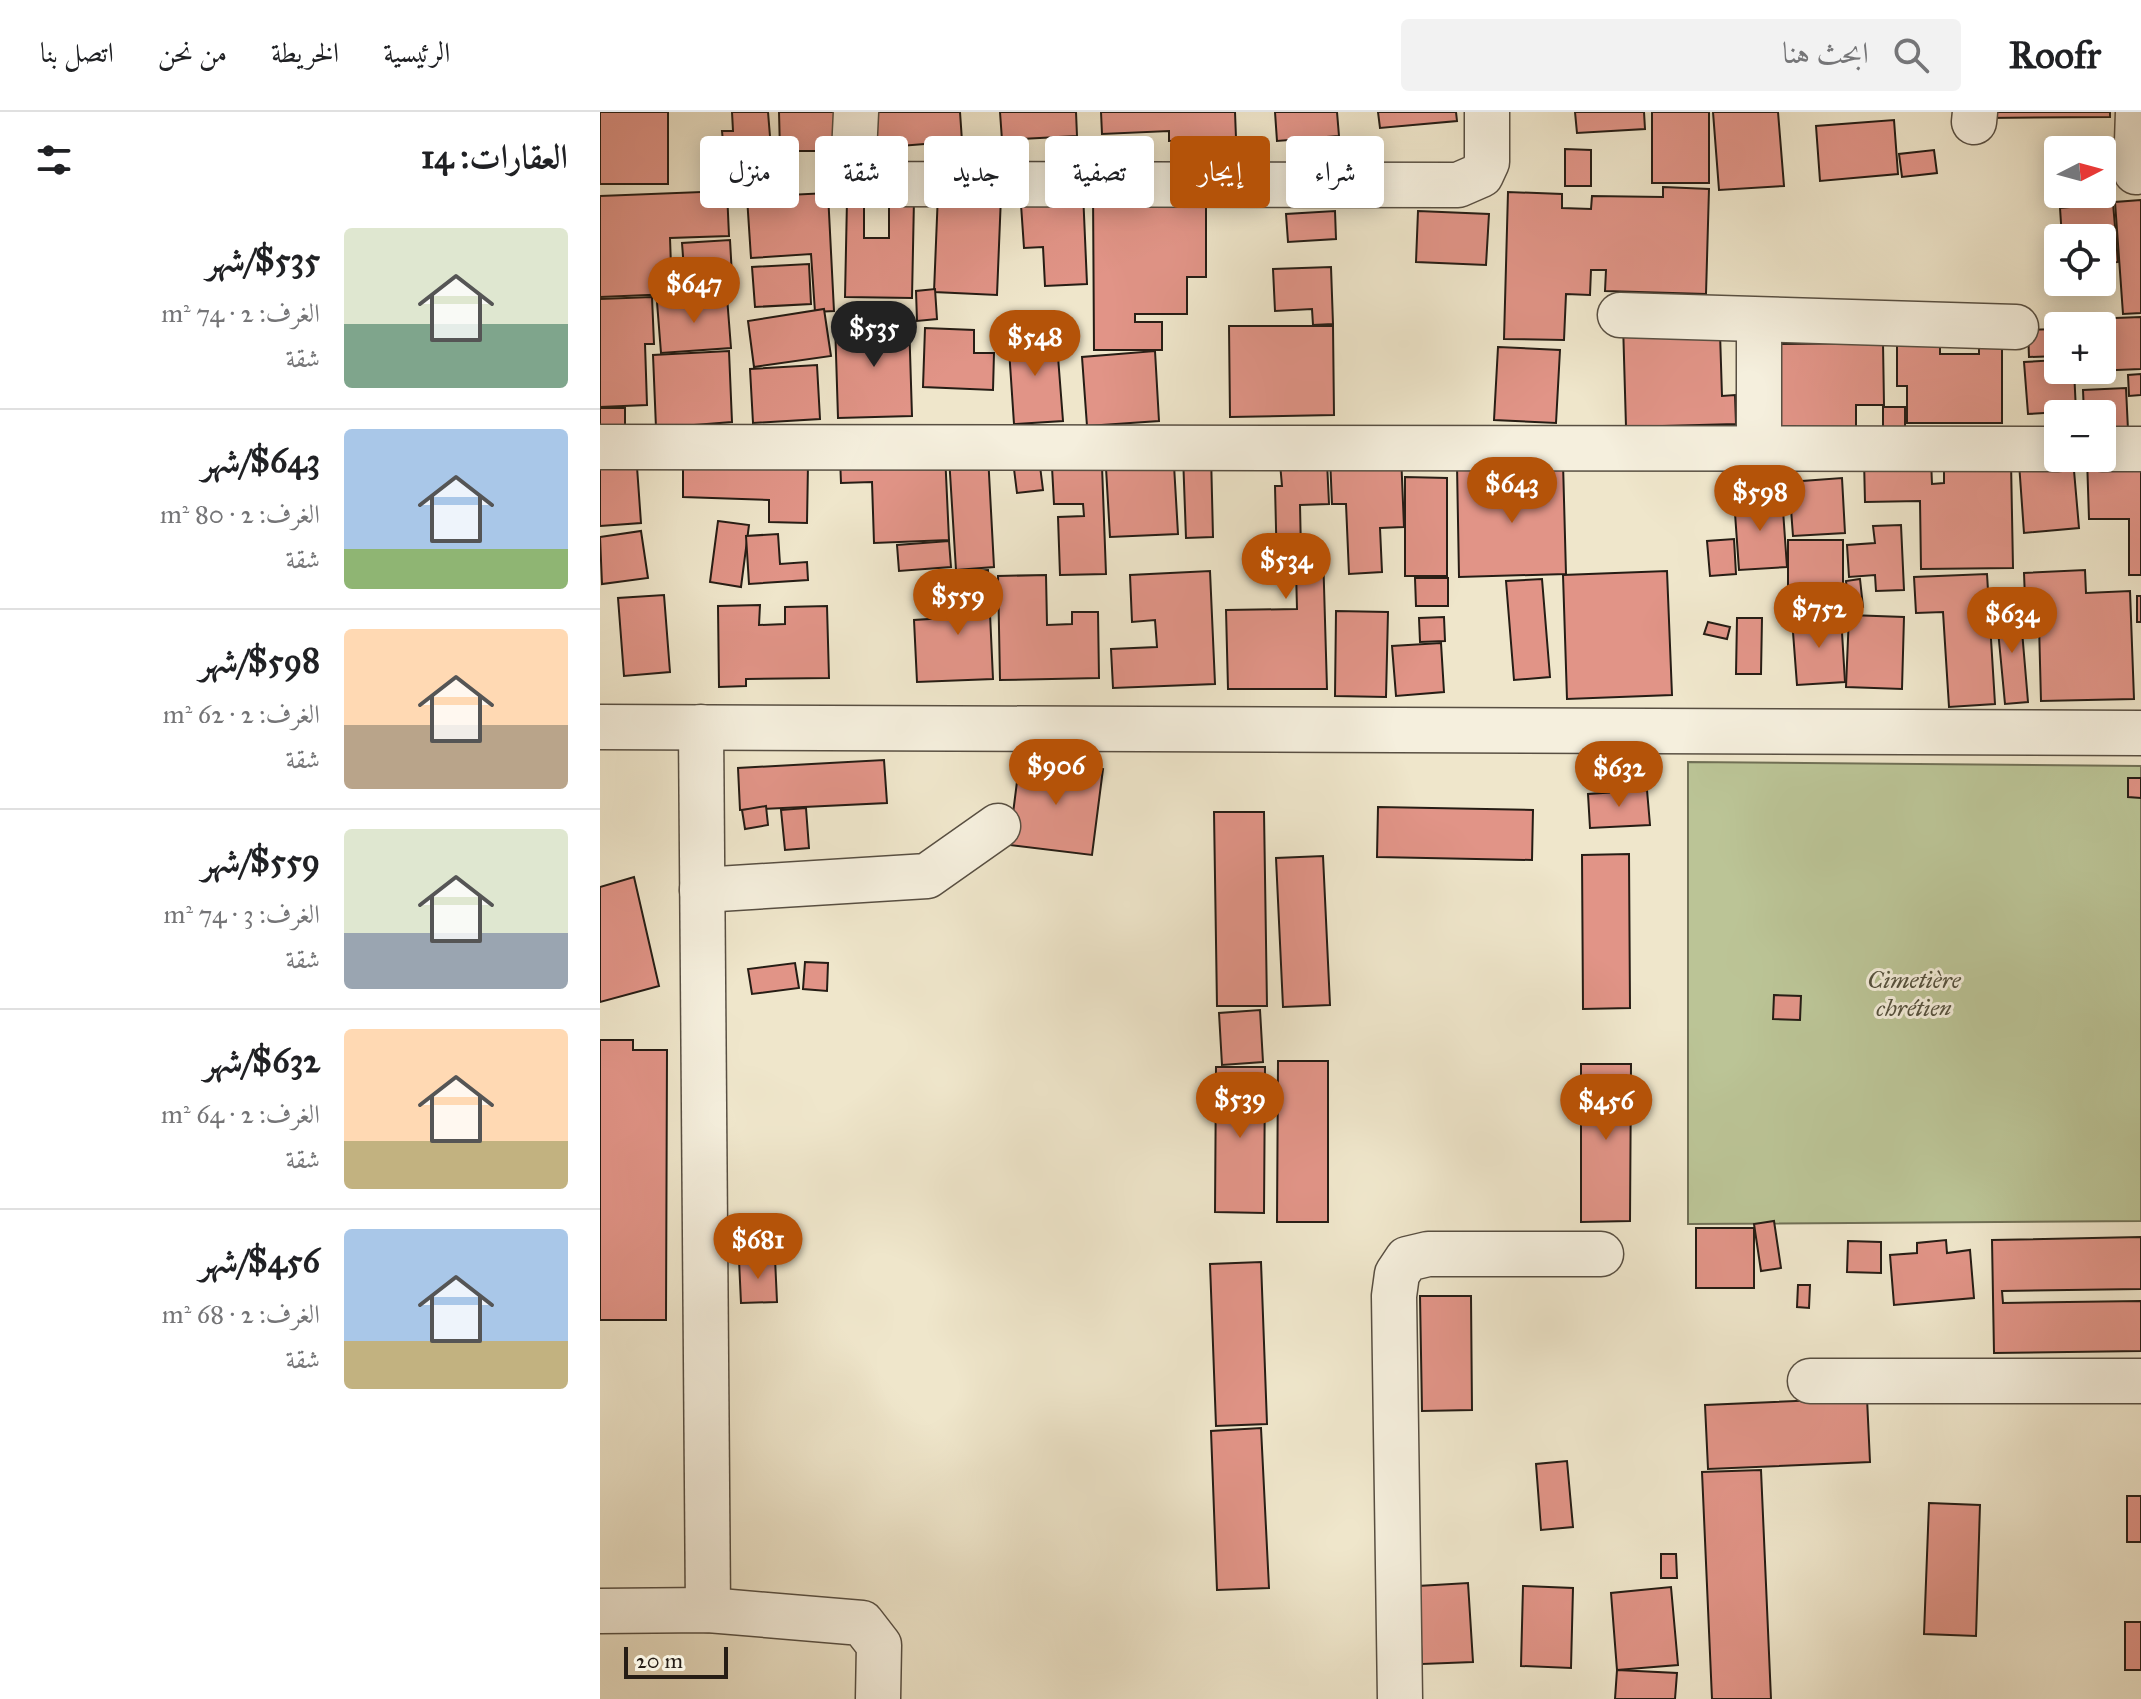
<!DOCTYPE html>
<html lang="ar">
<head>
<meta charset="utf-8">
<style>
  :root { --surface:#fff; --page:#f2f2f2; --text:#202124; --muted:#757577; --line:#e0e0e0; --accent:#b45309 }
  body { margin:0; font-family:"IM FELL Great Primer",Amiri,serif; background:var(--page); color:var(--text); direction:rtl; height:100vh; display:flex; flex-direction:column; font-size:30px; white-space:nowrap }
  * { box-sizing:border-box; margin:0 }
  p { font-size:26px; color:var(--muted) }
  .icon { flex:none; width:44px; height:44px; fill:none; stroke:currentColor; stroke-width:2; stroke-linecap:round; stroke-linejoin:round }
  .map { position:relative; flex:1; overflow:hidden; direction:ltr }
  .panel { display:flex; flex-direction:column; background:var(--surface); width:600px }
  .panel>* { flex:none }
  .banner { position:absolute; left:24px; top:24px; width:760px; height:72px; direction:rtl; display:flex; gap:16px }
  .needle { width:52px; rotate:84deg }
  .buttons { position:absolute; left:1444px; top:24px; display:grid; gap:16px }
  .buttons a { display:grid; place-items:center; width:72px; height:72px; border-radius:8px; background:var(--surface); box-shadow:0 4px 20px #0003; font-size:40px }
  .scale { position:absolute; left:24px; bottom:20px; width:104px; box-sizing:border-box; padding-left:8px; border:4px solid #261d15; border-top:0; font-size:22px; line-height:28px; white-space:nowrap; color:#261d15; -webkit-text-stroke:6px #f5efdd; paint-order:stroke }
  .price { position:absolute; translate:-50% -68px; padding:0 18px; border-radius:28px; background:var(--accent); color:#fff; font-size:26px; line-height:52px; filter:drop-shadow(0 2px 4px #0008) }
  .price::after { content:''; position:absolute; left:50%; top:48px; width:24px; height:18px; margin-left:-12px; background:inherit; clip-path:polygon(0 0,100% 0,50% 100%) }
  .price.on { background:#222; color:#fff }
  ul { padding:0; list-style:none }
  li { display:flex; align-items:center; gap:24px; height:200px; padding:0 32px }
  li+li { border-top:2px solid var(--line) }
  li span { display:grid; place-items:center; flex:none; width:224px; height:160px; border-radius:8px; color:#555 }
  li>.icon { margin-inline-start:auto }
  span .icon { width:96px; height:96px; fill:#fffc; stroke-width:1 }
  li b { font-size:34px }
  h2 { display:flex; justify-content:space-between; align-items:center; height:96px; padding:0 32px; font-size:34px }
  .tag { padding:0 28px; border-radius:8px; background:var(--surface); box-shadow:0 4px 20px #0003; font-size:28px; line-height:72px }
  .tag.on { background:var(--accent); color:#fff }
  header { display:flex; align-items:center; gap:48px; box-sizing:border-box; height:112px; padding:0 40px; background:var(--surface); border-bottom:2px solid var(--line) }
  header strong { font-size:38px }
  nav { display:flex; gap:44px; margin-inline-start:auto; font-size:28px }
  .search { width:560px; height:72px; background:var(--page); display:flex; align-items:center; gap:20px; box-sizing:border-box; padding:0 28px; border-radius:8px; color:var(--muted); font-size:30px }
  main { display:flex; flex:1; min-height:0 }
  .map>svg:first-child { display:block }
  .green { fill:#bbc496; stroke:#707056; stroke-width:2 }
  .building { fill:#e19487; stroke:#261d15; stroke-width:2 }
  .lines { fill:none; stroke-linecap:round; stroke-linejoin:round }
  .minor-casing { stroke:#584f42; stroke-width:47 }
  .minor { stroke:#f5efdd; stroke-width:44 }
  .labels { text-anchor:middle; stroke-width:6; stroke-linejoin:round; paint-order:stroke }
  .park-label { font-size:24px; font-style:italic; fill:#534f3c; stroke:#f5efdd }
</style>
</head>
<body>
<header>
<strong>Roofr</strong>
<div class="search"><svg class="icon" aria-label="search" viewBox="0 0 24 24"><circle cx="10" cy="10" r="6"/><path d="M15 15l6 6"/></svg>ابحث هنا</div>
<nav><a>الرئيسية</a><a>الخريطة</a><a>من نحن</a><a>اتصل بنا</a></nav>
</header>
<main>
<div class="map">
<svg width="1541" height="1587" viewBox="0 0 1541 1587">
  <rect width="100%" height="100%" fill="#efe6cb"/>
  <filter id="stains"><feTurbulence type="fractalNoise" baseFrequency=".0025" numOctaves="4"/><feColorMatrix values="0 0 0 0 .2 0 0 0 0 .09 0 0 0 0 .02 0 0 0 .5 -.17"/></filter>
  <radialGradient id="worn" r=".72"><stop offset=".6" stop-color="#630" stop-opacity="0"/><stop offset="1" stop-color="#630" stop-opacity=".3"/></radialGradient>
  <path class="green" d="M1088 650 1541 654V1109L1088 1112Z"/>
  <g class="building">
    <rect x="0" y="0" width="68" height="72"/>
    <path d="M132 0H168L174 73 127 76 122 19H133Z"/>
    <path d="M179 0H235L236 39H180Z"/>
    <path d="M272 0H360L362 29 275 36Z"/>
    <path d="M400 0H476L477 24 402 28Z"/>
    <path d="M501 0H635L636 26 569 29V19L502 22Z"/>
    <path d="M675 0H737L739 24 677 29Z"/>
    <path d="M778 0H856L857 9 780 16Z"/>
    <path d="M975 0H1044L1045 17 977 21Z"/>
    <rect x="1052" y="0" width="57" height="71"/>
    <path d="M1113 0H1178L1184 74 1119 78Z"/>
    <path d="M1385 0H1510V5L1385 6Z"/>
    <path d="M1294 8 1298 62 1220 69 1216 14Z"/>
    <path d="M965 37 991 38V74H965Z"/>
    <path d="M1334 38 1337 61 1302 65 1299 42Z"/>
    <path d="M1063 75 1109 77 1106 182 1005 179 1006 158H991L990 183 966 182 964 228 904 227 908 80 962 82V96L991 97 992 84 1063 85Z"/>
    <path d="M420 78 483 80 487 172 445 174 443 135 424 136Z"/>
    <path d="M493 78H606V165H587V202H535V210H562V238H494Z"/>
    <path d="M127 79 129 124 70 126 72 182 0 185V84Z"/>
    <path d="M228 81 234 199 215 200 211 142 151 146 147 85Z"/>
    <path d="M338 81 401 84 397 183 334 180Z"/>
    <path d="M289 87H314L312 186 245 185 247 88H264V126H289Z"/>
    <path d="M1541 88V201L1523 202 1515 90Z"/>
    <path d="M1513 91 1518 150 1502 152V126H1462L1460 96Z"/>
    <path d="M735 99 736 127 688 130 686 102Z"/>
    <path d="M818 99 889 102 886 153 816 150Z"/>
    <path d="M130 128 133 182 86 185 82 131Z"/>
    <path d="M209 152 211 192 155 195 152 155Z"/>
    <path d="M731 155 733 212 713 213 712 197 675 199 673 157Z"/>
    <path d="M335 177 337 207 317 209 316 179Z"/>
    <path d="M52 185 54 232H45L47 293 0 295V187Z"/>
    <path d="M127 185 131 236 61 241 57 190Z"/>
    <path d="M224 197 231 244 154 255 148 209Z"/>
    <path d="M1541 205V257L1492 259 1502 258V214H1490V207Z"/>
    <path d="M309 208 312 304 238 306 235 210Z"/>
    <path d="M1023 211 1120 221 1122 284 1135 283 1136 312 1026 315Z"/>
    <path d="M629 214H733L734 303 630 305Z"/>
    <path d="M325 216 374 218V241H394L393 278 323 275Z"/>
    <path d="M1458 217V244L1429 245 1428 218Z"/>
    <path d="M1297 218H1340V242H1379V219H1402V311H1307V274H1297Z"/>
    <path d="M456 219 463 309 414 312 408 222Z"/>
    <path d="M1283 231 1284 293H1256V317L1175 318 1174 232Z"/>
    <path d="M898 235 960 238 956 311 894 308Z"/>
    <path d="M129 239 132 310 56 316 53 243Z"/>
    <path d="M555 239 559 309 487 314 482 245Z"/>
    <path d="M1458 248V258H1474L1476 299 1428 302 1424 250Z"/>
    <path d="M217 253 220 307 153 311 150 257Z"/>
    <path d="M1541 262V283L1529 284 1528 263Z"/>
    <path d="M1526 276 1528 318 1502 319V302H1484L1483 278Z"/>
    <rect x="1283" y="295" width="22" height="28"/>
    <rect x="0" y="296" width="25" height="19"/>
    <path d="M345 341 349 428 274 431 272 370 241 371 240 346Z"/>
    <path d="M611 342 613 425 586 426 583 343Z"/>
    <path d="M801 342 804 415 780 416 782 460 749 462 746 392H732L730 345Z"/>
    <path d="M388 343 394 455 356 458 349 345Z"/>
    <path d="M1541 344V463H1529V407H1489L1487 346Z"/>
    <path d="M439 346 443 378 417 381 413 349Z"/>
    <path d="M1331 347 1332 372 1344 371V350L1411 349 1413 456 1321 457 1320 389 1265 390 1264 348Z"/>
    <path d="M1473 347 1479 416 1424 421 1419 351Z"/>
    <path d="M83 348 208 352 207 411 169 410V388L83 385Z"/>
    <path d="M727 350 729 392 700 393 701 440H723L727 577H628L626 498 697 497 696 458H677L675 374H682L680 351Z"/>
    <path d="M944 351H963L966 462 859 465 857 353 875 352 876 389 896 388V364L944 363Z"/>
    <path d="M574 353 578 422 510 425 506 356Z"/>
    <path d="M502 354 506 462 460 463 458 405 484 404 483 392H454L452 355Z"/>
    <path d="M37 355 41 411 0 414V357Z"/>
    <path d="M805 365 847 366V464H805Z"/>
    <path d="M1242 366 1245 421 1193 424 1189 370Z"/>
    <path d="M1182 384 1187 455 1139 458 1134 387Z"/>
    <path d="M118 409 149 413 141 475 110 470Z"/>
    <path d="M1301 413 1304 478 1276 479 1275 463 1249 465 1247 433 1275 431 1273 414Z"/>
    <path d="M41 419 48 466 2 472 0 425Z"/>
    <path d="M178 422 180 452 207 450 208 468 149 472 146 424Z"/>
    <path d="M1134 427 1136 462 1110 464 1107 429Z"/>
    <rect x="1188" y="428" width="55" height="65"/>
    <path d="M349 429 351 455 299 459 297 433Z"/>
    <path d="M388 458 393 567 317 570 314 508 360 505 358 460Z"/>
    <path d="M1485 458 1486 481 1530 479 1534 587 1441 589 1439 513 1426 514 1424 461Z"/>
    <path d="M610 459 615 572 513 576 511 537 557 535 555 508 532 510 530 463Z"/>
    <path d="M1067 459 1072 583 967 587 963 463Z"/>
    <path d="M1387 462 1395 592 1349 595 1343 500 1316 501 1314 465Z"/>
    <path d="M446 463 447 513 472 512V500H498L499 566 400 568 398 464Z"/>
    <path d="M815 466H848V494H816Z"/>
    <path d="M942 467 950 565 914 568 906 469Z"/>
    <path d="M1260 467 1263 495 1249 497 1246 469Z"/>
    <path d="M64 483 70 560 24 564 18 486Z"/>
    <rect x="1537" y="484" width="4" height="26"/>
    <path d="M160 493 159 513 185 512V495L227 494 229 566 146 567V574L119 575 118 494Z"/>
    <path d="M1420 495 1428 590 1405 592 1396 497Z"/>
    <path d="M736 499 788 500 786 585 735 584Z"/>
    <path d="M1249 503 1304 505 1302 577 1246 575Z"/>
    <path d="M1241 504 1245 570 1197 573 1192 507Z"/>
    <path d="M844 505 845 529 820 530 819 506Z"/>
    <path d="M1137 506H1162L1161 562H1136Z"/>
    <path d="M1108 510 1130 515 1127 527 1104 522Z"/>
    <path d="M841 531 844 580 796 584 792 534Z"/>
    <path d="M420 646 503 657 492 743 409 733Z"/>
    <path d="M284 648 287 691 140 698 138 656Z"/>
    <path d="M1528 666H1541V686L1528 685Z"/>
    <path d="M1047 678 1050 713 990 716 988 682Z"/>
    <path d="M166 694 168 713 145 717 142 698Z"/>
    <path d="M778 695 933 698 932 748 777 745Z"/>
    <path d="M206 696 209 736 185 738 181 698Z"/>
    <path d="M614 700H664L667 894H617Z"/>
    <path d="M1029 742 1030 896 983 897 982 743Z"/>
    <path d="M723 744 730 893 683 895 676 746Z"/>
    <path d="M34 765 59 874 0 890V775Z"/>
    <path d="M205 850 228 851 227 879 203 877Z"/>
    <path d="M195 851 199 876 152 882 148 857Z"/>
    <path d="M1174 883 1201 884 1200 908 1173 907Z"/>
    <path d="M660 898 663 950 622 953 619 901Z"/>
    <path d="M0 928H33V938H67L66 1208H0Z"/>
    <path d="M678 949H728V1110H677Z"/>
    <path d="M981 952H1031L1030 1109 981 1110Z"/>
    <path d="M616 955H665L664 1101 615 1100Z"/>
    <path d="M1174 1109 1181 1156 1161 1159 1154 1112Z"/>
    <rect x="1096" y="1116" width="58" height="60"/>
    <path d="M1541 1125V1177L1402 1179 1403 1191 1541 1189V1239L1394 1241 1392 1128Z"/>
    <path d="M1346 1128 1347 1141 1370 1138 1374 1186 1294 1193 1290 1143 1317 1141V1131Z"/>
    <path d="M1248 1129 1281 1130V1161L1247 1160Z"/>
    <path d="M175 1146 177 1190 141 1191 139 1148Z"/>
    <path d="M661 1150 667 1312 616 1314 610 1152Z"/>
    <path d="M1198 1173H1210L1209 1196 1197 1195Z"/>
    <path d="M820 1184H871L872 1298 822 1299Z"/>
    <path d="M1267 1286 1270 1350 1108 1357 1105 1293Z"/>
    <path d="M661 1316 669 1476 617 1478 611 1319Z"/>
    <path d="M967 1349 973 1415 941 1418 936 1352Z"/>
    <path d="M1161 1358 1171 1587H1112L1102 1360Z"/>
    <rect x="1527" y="1384" width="14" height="46"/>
    <path d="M1329 1391 1380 1393 1376 1524 1324 1522Z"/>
    <path d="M1061 1442H1076L1077 1466H1061Z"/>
    <path d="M868 1471 873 1550 822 1552 818 1474Z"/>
    <path d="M923 1474 973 1476 971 1556 921 1554Z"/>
    <path d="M1071 1475 1078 1553 1017 1558 1011 1481Z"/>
    <rect x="1525" y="1510" width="16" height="48"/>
    <path d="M1017 1558 1077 1561 1075 1587H1015Z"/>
  </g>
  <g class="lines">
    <g class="minor-casing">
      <g id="minor">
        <path d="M256 0 254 41 257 62 271 72 858 73 881 63 887 50V0"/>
        <path d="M1374 10 1375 0"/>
        <path d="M1536 60 1538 0"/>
        <path d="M1020 203 1416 215"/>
        <path d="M1159 208V337"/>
        <path d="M0 335 1458 337"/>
        <path d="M1502 337H1541"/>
        <path d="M0 615 1541 621"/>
        <path d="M101 615 108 1498"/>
        <path d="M102 778 327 764 398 714"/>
        <path d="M1210 1269H1541"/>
        <path d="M0 1499 108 1498 262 1511 279 1533 278 1587"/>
        <path d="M800 1587 794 1184 797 1162 807 1147 828 1142H1001"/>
      </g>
    </g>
    <use href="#minor" class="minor"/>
  </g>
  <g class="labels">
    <g class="park-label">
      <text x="1314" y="876">Cimetière<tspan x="1314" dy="28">chrétien</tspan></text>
    </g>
  </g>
  <rect width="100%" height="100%" filter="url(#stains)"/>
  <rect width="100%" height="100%" fill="url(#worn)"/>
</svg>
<div class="buttons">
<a><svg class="needle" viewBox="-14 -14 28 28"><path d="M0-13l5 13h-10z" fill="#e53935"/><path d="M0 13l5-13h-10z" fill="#757577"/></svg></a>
<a><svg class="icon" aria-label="locate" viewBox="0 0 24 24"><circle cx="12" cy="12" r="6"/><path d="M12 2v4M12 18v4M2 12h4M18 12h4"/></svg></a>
<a>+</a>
<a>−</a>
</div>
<div class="scale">20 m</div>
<b class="price" style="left:94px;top:213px">$647</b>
<b class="price on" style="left:274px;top:257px">$535</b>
<b class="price" style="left:435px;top:266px">$548</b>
<b class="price" style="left:912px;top:413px">$643</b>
<b class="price" style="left:1160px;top:421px">$598</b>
<b class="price" style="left:686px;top:489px">$534</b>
<b class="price" style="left:358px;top:525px">$559</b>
<b class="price" style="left:1219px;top:538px">$752</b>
<b class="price" style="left:1412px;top:543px">$634</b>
<b class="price" style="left:456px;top:695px">$906</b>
<b class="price" style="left:1019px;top:697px">$632</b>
<b class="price" style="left:640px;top:1028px">$539</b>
<b class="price" style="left:1006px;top:1030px">$456</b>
<b class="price" style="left:158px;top:1169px">$681</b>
<div class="banner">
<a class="tag">شراء</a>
<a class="tag on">إيجار</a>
<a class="tag">تصفية</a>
<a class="tag">جديد</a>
<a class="tag">شقة</a>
<a class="tag">منزل</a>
</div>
</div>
<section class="panel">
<h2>العقارات: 14<svg class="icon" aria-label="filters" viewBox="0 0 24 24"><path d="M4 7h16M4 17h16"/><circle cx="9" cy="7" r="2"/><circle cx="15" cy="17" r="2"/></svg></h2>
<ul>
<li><span style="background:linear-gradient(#dfe7d0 60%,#7fa58c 0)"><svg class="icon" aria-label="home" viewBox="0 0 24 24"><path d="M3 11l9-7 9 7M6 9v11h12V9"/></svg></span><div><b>$535/شهر</b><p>الغرف: 2 · 74 m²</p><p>شقة</p></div></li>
<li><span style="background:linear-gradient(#a9c7e8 75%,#8fb573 0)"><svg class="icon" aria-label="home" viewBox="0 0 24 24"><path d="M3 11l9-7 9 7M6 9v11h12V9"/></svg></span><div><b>$643/شهر</b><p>الغرف: 2 · 80 m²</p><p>شقة</p></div></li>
<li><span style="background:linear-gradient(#ffd9b3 60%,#b9a48a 0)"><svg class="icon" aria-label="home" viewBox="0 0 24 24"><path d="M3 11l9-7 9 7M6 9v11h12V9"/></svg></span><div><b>$598/شهر</b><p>الغرف: 2 · 62 m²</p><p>شقة</p></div></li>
<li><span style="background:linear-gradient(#dfe7d0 65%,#9aa5b1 0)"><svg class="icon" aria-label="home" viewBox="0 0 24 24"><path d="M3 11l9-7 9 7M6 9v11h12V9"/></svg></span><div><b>$559/شهر</b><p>الغرف: 3 · 74 m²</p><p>شقة</p></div></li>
<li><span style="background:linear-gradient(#ffd9b3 70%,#c2b280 0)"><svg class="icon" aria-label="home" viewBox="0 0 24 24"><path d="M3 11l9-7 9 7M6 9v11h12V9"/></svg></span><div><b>$632/شهر</b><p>الغرف: 2 · 64 m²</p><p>شقة</p></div></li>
<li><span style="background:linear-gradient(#a9c7e8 70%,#c2b280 0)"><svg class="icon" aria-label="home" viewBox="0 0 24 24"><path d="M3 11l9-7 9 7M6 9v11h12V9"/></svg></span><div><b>$456/شهر</b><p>الغرف: 2 · 68 m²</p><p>شقة</p></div></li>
</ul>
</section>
</main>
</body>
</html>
